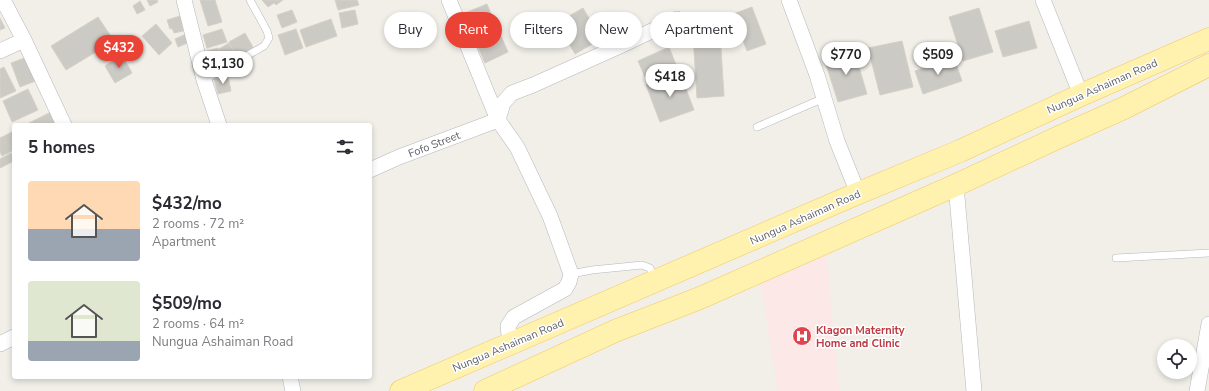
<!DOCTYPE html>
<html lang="en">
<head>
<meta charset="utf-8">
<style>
  :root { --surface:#fff; --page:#f2f2f3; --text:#2b2b33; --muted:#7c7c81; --accent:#ea4335 }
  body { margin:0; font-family:"Nunito Sans",sans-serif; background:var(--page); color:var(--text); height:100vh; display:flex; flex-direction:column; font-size:15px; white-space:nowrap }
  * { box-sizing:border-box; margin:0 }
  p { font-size:13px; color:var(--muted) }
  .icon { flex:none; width:22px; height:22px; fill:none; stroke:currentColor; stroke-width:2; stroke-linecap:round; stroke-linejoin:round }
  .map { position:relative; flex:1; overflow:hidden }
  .panel { position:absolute; left:12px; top:123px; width:360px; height:256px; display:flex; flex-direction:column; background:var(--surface); border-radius:4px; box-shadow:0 2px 6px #0003 }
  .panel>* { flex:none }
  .banner { position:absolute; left:384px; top:12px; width:380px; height:36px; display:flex; gap:8px }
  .tools { position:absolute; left:1157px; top:339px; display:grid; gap:8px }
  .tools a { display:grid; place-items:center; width:40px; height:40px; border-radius:50%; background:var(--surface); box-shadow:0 2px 6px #0003; font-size:20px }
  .price { position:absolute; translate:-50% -34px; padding:0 9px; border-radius:14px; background:#fff; color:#222; font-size:13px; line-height:26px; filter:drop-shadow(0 1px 2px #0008) }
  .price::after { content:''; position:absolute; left:50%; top:24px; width:12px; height:9px; margin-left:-6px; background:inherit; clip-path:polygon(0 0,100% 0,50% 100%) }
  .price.current { background:var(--accent); color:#fff }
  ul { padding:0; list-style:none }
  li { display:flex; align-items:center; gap:12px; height:100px; padding:0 16px }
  li span { display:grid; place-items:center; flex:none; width:112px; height:80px; border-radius:4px; color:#555 }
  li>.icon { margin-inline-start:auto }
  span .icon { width:48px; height:48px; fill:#fffc; stroke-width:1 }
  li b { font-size:17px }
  h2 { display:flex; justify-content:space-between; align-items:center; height:48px; padding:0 16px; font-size:17px }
  .tag { padding:0 14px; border-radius:18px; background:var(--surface); box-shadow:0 2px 6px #0003; font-size:14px; line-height:36px }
  .tag.current { background:var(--accent); color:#fff }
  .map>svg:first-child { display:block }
  .medical { fill:#fce8e6 }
  .building { fill:#cccac5; stroke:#d6d1c6 }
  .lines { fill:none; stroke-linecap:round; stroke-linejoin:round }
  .service-casing { stroke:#b5b8bc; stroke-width:8 }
  .minor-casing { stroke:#b5b8bc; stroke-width:16 }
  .primary-casing { stroke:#f2c960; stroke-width:23 }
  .service { stroke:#fff; stroke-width:7 }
  .minor { stroke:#fff; stroke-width:15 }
  .primary { stroke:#fff2af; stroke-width:22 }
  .labels { text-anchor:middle; stroke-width:3; stroke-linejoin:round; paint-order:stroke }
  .street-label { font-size:11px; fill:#5f6368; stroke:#fff }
  .health-label { font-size:11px; font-weight:bold; fill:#be3a42; stroke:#fff; text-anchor:start }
</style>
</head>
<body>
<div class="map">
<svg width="1209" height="391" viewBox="0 0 1209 391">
  <rect width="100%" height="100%" fill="#f1efe8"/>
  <path class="medical" d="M826 249 839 391H778L760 281Z"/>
  <g class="building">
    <path d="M147 0H157L158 2 150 6Z"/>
    <path d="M200 0H215L222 22 208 26Z"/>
    <path d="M262 0H283L276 5 274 3 268 7Z"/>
    <path d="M335 0H357L359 5 338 10Z"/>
    <path d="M140 1 145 10 137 14 133 6Z"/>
    <path d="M487 4 495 24 468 35 460 15Z"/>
    <path d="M752 7 766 44 747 51 733 14Z"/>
    <path d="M583 8 601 39 575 54 557 23Z"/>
    <path d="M979 8 993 52 963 61 949 17Z"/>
    <path d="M292 10 297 22 282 28 277 15Z"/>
    <path d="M355 10 358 24 342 28 339 13Z"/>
    <path d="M180 16 183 31 174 33 172 28 170 29 167 20Z"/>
    <path d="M98 17 114 41 66 70 51 46Z"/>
    <path d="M0 18 5 28 0 30Z"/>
    <path d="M331 19 337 36 306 47 300 30Z"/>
    <path d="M1029 21 1037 48 1003 57 995 31Z"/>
    <path d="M156 24 172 43 159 55 142 36Z"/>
    <path d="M497 27 508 52 485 63 474 38Z"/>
    <path d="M222 29 227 42 207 48 203 35Z"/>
    <path d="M296 29 303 48 285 55 278 35Z"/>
    <path d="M245 33 254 49 237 58 229 42Z"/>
    <path d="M186 34 190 42 178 47 175 39Z"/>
    <path d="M720 34 724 96 697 98 693 35Z"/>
    <path d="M902 41 913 87 880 95 868 48Z"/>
    <path d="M229 43 236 57 228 61 225 56 223 57 219 49Z"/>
    <path d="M669 47 676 65 645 77 638 61Z"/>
    <path d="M218 48 221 57 210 60 207 51Z"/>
    <path d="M854 50 867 94 838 102 824 58Z"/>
    <path d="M122 55 132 73 115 83 105 66Z"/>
    <path d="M30 56 38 80 20 87 11 63Z"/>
    <path d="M954 58 962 81 923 94 915 71Z"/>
    <path d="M4 67 16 91 0 98V69Z"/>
    <path d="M680 73 694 110 660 122 646 85Z"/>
    <path d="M228 76 231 91 218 94 214 79Z"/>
    <path d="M28 89 38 110 12 122 3 101Z"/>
    <path d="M53 111 60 125H25Z"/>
    <path d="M12 132 14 137V150L2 156 0 152V138Z"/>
    <path d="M11 153 14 159V161L0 168V159Z"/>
  </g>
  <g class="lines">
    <g class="service-casing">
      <g id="service">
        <path d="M204 80 264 46 269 38 267 31 250 0"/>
        <path d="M757 127 824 98"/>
        <path d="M1116 258 1209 253"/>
        <path d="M571 274 592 270 642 265 650 268 654 280"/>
      </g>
    </g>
    <g class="minor-casing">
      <g id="minor">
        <path d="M3 0 24 40 64 125"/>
        <path d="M184 0 204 80 219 125"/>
        <path d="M449 0 498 120 517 147 550 216 571 274 569 282 565 289 514 317 508 326 510 344"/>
        <path d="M789 0 817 75 837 141 855 186 854 195"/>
        <path d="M1043 0 1081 95"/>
        <path d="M0 51 24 40"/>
        <path d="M370 170 399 157 498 120 503 103 512 93 533 85 620 46 677 19"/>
        <path d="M956 185 974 391"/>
        <path d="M0 344 14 337"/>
        <path d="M290 377 293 391"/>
        <path d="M1197 391 1209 324"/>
      </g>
    </g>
    <g class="primary-casing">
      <g id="primary">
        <path d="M401 391 854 195 960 151 1081 95 1209 39"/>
        <path d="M485 391 615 331 700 298 956 185 1057 138 1124 108 1209 65"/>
      </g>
    </g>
    <use href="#service" class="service"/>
    <use href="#minor" class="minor"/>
    <use href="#primary" class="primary"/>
  </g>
  <defs>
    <g id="hospital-disc" transform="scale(1)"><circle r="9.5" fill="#e0444e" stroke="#fff"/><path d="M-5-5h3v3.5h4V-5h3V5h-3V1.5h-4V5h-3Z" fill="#fff"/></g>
  </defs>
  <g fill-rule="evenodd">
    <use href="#hospital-disc" x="802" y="336"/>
  </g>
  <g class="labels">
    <g class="street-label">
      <text transform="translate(1102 86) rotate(-24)" y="4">Nungua Ashaiman Road</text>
      <text transform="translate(434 144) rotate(-21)" y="4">Fofo Street</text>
      <text transform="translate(805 217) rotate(-24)" y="4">Nungua Ashaiman Road</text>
      <text transform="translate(508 345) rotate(-23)" y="4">Nungua Ashaiman Road</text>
    </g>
    <g class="health-label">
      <text x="816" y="334">Klagon Maternity<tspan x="816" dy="13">Home and Clinic</tspan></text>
    </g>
  </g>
</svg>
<div class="tools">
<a><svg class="icon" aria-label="locate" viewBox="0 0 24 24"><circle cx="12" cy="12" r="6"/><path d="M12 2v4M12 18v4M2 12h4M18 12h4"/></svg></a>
</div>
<b class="price current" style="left:119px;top:69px">$432</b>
<b class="price" style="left:846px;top:76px">$770</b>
<b class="price" style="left:938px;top:76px">$509</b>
<b class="price" style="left:223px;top:85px">$1,130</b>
<b class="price" style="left:670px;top:98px">$418</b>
<div class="banner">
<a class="tag">Buy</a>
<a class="tag current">Rent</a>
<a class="tag">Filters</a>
<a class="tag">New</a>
<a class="tag">Apartment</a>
</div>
<section class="panel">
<h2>5 homes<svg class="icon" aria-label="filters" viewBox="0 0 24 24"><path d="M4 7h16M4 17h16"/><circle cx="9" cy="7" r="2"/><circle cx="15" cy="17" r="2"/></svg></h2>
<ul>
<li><span style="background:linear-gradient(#ffd9b3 60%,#9aa5b1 0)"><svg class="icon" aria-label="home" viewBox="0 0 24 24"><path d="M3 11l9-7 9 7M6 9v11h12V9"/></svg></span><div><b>$432/mo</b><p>2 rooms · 72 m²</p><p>Apartment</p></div></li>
<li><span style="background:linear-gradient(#dfe7d0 75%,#9aa5b1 0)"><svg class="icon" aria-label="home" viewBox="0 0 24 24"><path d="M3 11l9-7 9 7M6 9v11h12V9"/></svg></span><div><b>$509/mo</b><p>2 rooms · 64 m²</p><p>Nungua Ashaiman Road</p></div></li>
</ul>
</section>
</div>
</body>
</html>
